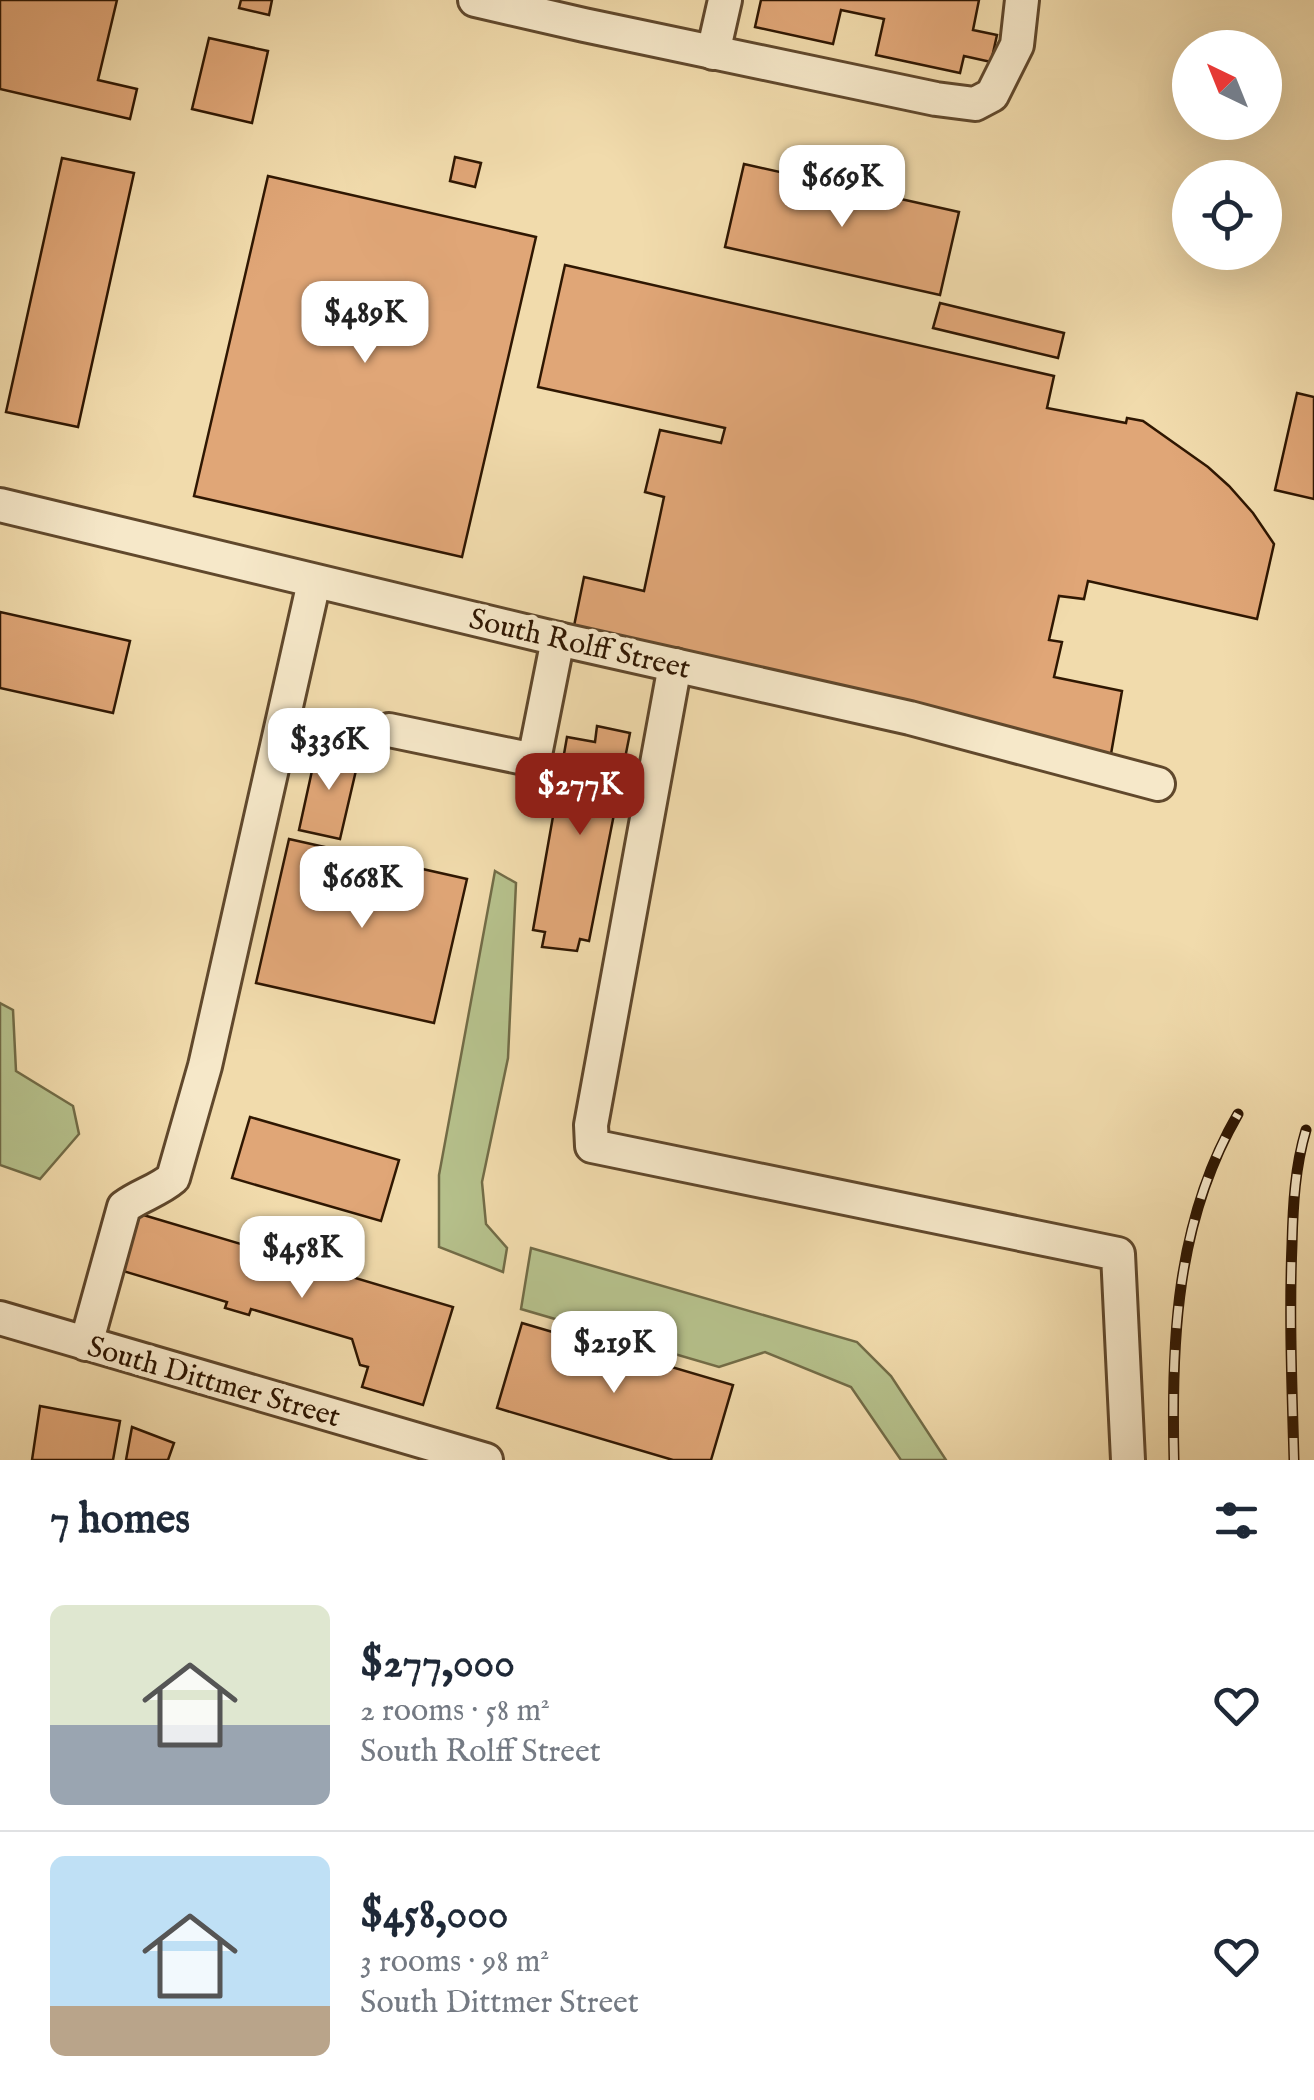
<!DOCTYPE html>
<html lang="en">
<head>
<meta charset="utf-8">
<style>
  :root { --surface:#fff; --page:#f6f6f7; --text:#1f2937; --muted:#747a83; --line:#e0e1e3; --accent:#8f2418 }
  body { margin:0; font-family:"IM FELL English",serif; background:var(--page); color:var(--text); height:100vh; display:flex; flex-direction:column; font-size:38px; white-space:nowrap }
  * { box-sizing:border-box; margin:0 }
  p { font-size:32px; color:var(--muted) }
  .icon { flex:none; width:55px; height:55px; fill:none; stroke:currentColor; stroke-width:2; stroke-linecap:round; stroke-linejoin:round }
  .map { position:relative; height:1460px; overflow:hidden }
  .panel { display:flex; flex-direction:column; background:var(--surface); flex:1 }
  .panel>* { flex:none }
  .needle { width:65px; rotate:317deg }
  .fabs { position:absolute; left:1172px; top:30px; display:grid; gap:20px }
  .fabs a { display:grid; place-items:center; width:110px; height:110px; border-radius:50%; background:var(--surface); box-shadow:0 10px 40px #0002; font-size:50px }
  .price { position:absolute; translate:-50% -85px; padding:0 22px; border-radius:20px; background:#fff; color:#222; font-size:32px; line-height:65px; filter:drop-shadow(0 2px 5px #0008) }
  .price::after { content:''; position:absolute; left:50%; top:60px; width:30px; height:22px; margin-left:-15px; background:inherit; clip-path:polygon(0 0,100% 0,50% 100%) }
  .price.selected { background:var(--accent); color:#fff }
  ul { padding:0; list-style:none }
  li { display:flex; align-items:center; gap:30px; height:250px; padding:0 50px }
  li+li { border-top:2px solid var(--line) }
  li span { display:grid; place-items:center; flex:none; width:280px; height:200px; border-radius:15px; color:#555 }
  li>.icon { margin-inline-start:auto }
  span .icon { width:120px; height:120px; fill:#fffc; stroke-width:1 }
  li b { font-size:42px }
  h2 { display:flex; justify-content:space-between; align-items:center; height:120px; padding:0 50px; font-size:42px }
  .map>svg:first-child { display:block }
  .green { fill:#b6c18c; stroke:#726c47; stroke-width:2.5 }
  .building { fill:#e0a677; stroke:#2f1702; stroke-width:2.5 }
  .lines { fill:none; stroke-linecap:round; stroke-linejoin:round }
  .minor-casing { stroke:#60482c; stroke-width:38 }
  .minor { stroke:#f6e8c9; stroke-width:32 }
  .rail-casing { stroke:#2f1702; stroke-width:11 }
  .rail { stroke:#f6e8c9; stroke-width:8; stroke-dasharray:22; stroke-linecap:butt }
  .labels { text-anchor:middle; stroke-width:10; stroke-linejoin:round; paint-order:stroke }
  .street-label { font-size:30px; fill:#2f1702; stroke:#f6e8c9 }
</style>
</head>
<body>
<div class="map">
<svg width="1314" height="1460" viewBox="0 0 1314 1460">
  <rect width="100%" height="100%" fill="#f1dbac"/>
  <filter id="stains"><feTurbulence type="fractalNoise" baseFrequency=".002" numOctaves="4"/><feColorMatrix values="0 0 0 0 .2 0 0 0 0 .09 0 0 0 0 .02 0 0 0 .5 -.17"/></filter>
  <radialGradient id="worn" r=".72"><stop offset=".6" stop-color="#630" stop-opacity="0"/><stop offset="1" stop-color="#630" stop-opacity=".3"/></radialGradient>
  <g class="green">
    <path d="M495 871 516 883 508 1058 482 1182 486 1224 507 1248 503 1272 439 1247V1175Z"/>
    <path d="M0 1003 13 1010 16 1071 73 1106 79 1134 40 1179 0 1165Z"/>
    <path d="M531 1248 857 1342 891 1376 946 1460H901L851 1387 765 1352 719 1367 521 1309Z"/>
  </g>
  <g class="building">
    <path d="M0 0H117L98 80 137 89 130 119 0 89Z"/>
    <path d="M241 0H272L269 15 239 8Z"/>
    <path d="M761 0H979L973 30 997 35 991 62 964 56 960 73 876 55 884 19 841 10 833 44 755 27Z"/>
    <path d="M209 38 268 51 252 123 192 109Z"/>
    <path d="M455 157 481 163 475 187 450 181Z"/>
    <path d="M62 158 134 173 78 427 6 412Z"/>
    <path d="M744 164 959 212 940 295 725 247Z"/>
    <path d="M268 176 536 237 462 557 194 496Z"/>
    <path d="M565 265 1054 376 1047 408 1126 423 1127 418 1143 421 1208 467 1229 486 1253 513 1274 544 1257 619 1088 581 1084 599 1059 596 1049 640 1062 642 1054 677 1122 691 1111 754 797 683 799 677 574 626 584 577 644 591 664 497 645 492 660 430 721 443 725 428 538 387Z"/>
    <path d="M940 303 1064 333 1058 358 933 328Z"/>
    <path d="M1297 393 1314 397V499L1275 490Z"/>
    <path d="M0 612 130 641 113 713 0 688Z"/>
    <path d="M597 726 630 733 589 941 580 939 577 951 542 947 545 932 533 930 567 737 595 742Z"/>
    <path d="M324 746 354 752 351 765 357 766 340 839 299 830 315 757 322 758Z"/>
    <path d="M289 839 467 879 434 1023 256 983Z"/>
    <path d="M250 1117 399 1160 381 1221 232 1178Z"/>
    <path d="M140 1214 453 1307 423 1405 362 1387 368 1367 360 1365 352 1339 251 1309 249 1315 225 1308 227 1302 123 1271Z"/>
    <path d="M522 1323 733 1385 711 1460H673L497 1408Z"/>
    <path d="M40 1406 120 1421 113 1460H32Z"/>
    <path d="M132 1427 174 1443 168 1460H126Z"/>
  </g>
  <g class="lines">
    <g class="minor-casing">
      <g id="minor">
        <path d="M475 0 584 25 936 99 975 104 992 95 1017 45 1022 0"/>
        <path d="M713 53 725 0"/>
        <path d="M0 505 558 639 910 718 1158 784"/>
        <path d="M675 665 591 1125 592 1146 1118 1254 1128 1460"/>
        <path d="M389 730 534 760 558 639"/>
        <path d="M0 1318 486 1460"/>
        <path d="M86 1344 124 1207C140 1195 158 1191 173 1178L205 1066 314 582"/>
      </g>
    </g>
    <use href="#minor" class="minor"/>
    <g class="rail-casing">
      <g id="rail">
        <path d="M1174 1460C1171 1340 1176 1221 1238 1114"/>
        <path d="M1294 1460C1292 1388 1289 1316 1292 1244 1293 1205 1295 1167 1306 1130"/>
      </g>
    </g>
    <use href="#rail" class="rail"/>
  </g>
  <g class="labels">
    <g class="street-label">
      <text transform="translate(580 643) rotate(13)" y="10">South Rolff Street</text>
      <text transform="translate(214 1381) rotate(16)" y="10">South Dittmer Street</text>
    </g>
  </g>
  <rect width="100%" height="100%" filter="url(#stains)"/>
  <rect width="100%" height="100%" fill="url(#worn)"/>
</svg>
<div class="fabs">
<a><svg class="needle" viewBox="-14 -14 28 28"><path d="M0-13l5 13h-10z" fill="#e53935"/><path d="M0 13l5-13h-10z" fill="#747a83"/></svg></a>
<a><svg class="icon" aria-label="locate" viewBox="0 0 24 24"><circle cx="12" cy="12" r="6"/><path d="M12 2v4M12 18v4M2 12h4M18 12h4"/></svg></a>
</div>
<b class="price" style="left:842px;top:230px">$669K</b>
<b class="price" style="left:365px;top:366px">$489K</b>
<b class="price" style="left:329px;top:793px">$336K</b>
<b class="price selected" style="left:580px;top:838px">$277K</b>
<b class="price" style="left:362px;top:931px">$668K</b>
<b class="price" style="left:302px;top:1301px">$458K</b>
<b class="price" style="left:614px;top:1396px">$219K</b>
</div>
<section class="panel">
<h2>7 homes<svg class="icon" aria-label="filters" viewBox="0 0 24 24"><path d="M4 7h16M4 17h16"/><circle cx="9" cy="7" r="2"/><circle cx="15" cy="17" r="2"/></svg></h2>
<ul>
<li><span style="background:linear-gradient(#dfe7d0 60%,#9aa5b1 0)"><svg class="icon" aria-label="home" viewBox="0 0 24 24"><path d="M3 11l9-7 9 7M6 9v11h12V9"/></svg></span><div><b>$277,000</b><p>2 rooms · 58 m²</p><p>South Rolff Street</p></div><svg class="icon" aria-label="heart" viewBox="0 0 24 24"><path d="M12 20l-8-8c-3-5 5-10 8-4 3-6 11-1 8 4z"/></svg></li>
<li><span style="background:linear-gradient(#bfe0f5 75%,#b9a48a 0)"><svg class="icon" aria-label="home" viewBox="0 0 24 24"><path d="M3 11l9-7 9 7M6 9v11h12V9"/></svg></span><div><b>$458,000</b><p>3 rooms · 98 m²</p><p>South Dittmer Street</p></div><svg class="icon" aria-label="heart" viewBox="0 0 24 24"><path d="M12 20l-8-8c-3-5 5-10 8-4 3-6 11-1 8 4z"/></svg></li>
</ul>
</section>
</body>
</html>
